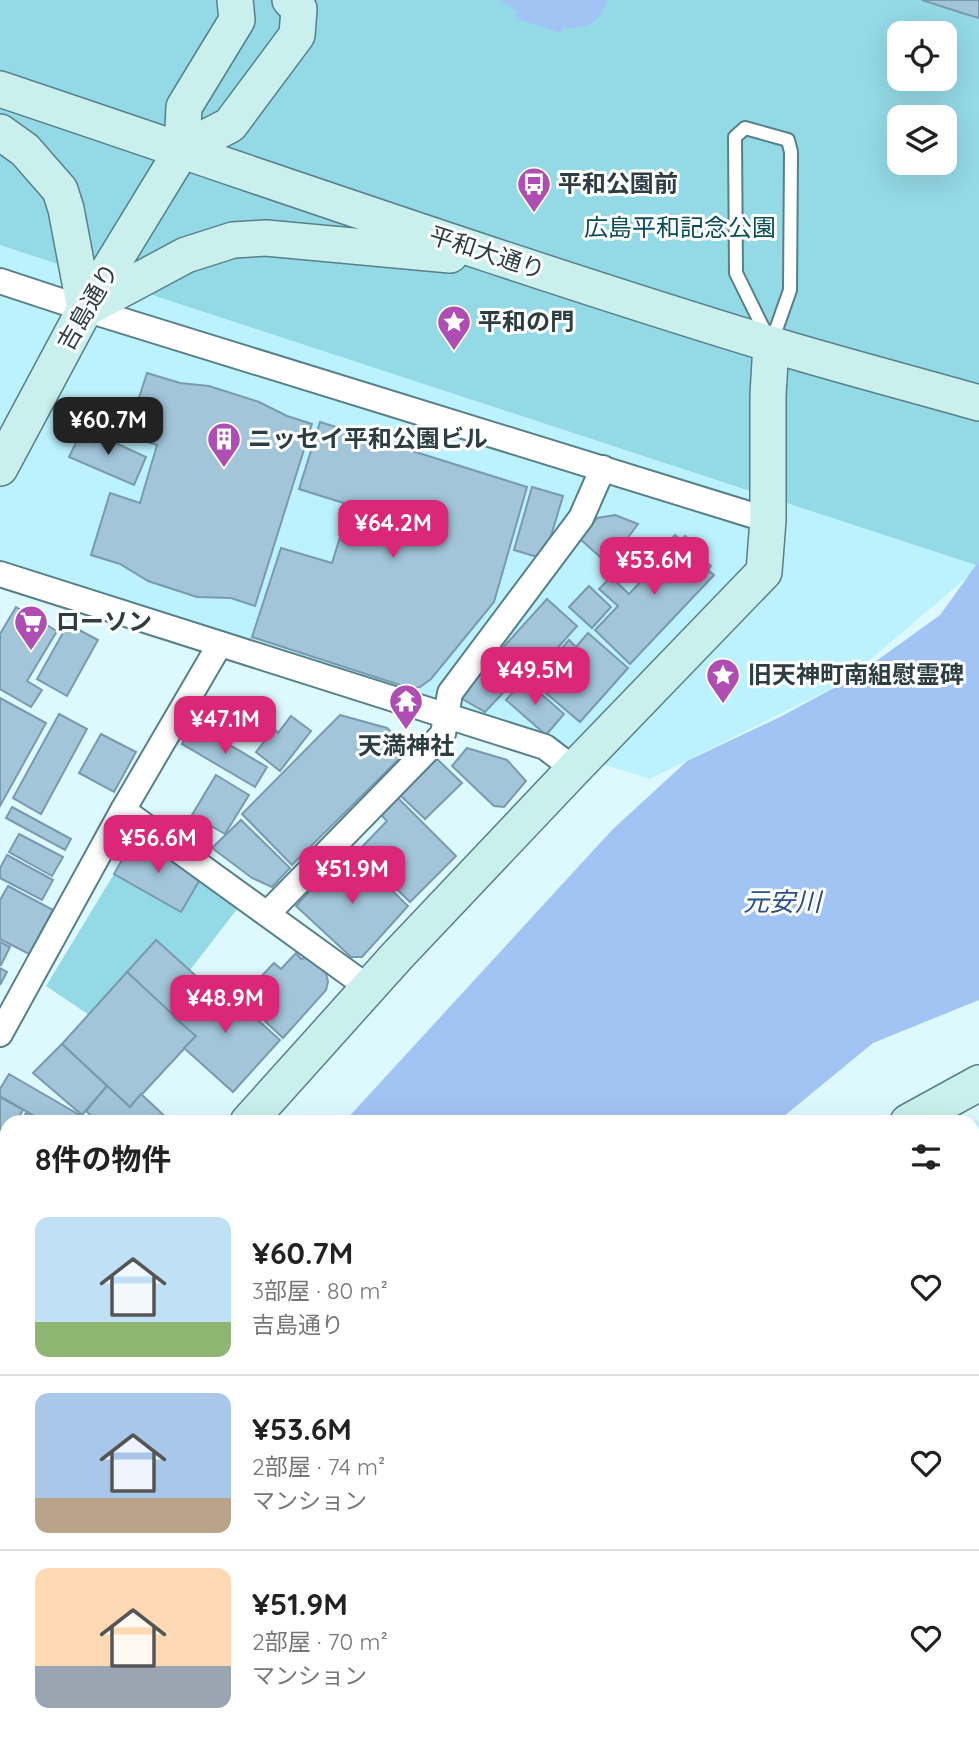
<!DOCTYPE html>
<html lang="ja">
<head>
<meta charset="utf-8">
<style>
  :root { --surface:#fff; --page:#f6f6f6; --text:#222; --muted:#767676; --line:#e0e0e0; --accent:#db2777 }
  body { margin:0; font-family:Quicksand,"Noto Sans JP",sans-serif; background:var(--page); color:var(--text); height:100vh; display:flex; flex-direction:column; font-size:26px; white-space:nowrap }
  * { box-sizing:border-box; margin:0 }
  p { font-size:23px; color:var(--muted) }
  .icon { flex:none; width:38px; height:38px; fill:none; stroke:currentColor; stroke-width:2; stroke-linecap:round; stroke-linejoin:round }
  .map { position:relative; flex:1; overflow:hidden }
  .side { position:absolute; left:0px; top:1115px; width:980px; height:625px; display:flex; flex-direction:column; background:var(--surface); border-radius:21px 21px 0 0; box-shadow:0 7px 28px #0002 }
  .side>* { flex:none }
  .tools { position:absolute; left:887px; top:21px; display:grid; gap:14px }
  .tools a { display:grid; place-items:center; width:70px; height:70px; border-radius:14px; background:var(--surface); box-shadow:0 7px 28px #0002; font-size:35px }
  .price { position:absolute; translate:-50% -60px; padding:0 16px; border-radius:14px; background:var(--accent); color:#fff; font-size:23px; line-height:46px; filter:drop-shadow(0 2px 4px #0008) }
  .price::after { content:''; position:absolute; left:50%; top:42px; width:21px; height:16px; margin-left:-10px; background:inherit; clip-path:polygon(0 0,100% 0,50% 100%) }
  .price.on { background:#222; color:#fff }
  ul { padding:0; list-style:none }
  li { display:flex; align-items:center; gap:21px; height:175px; padding:0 35px }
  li+li { border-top:2px solid var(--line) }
  li span { display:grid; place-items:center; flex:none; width:196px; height:140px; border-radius:14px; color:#555 }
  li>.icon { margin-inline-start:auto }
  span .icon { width:84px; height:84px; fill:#fffc; stroke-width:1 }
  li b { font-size:30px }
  h2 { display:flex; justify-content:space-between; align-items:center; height:84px; padding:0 35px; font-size:30px }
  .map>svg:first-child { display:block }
  .built { fill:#bbf2fd }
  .green { fill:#94d9e6; fill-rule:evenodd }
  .water { fill:#a2c4f4 }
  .building { fill:#a2c5da; stroke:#799aae; stroke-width:2 }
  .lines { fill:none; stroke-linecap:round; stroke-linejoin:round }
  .lane-casing { stroke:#578089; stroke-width:16 }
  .street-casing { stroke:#578089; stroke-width:28 }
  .secondary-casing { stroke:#578089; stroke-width:38 }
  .lane { stroke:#fff; stroke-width:12 }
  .street { stroke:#fff; stroke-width:24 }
  .secondary { stroke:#c9f0ed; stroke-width:35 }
  .labels { text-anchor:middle; stroke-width:6; stroke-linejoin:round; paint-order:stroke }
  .poi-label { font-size:24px; font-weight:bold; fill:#2c3e42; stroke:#fff; text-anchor:start }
  .park-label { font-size:24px; fill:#084d58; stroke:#fff }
  .street-label { font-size:24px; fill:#2c3e42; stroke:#fff }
  .water-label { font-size:26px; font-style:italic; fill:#28518b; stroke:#fff }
</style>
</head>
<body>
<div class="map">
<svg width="979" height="1739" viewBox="0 0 979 1739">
  <rect width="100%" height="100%" fill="#def9fe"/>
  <g class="built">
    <path d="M0 90 979 397V567L844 682 650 779 0 575Z"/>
    <path d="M974 1120 979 1123V1502L973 1512V1122H970Z"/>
    <path d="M780 1733H842L838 1739H791Z"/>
  </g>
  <g class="green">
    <path d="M0 0H979V561L976 565 0 245ZM900 33H945V79H900ZM900 117H945V163H900Z"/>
    <path d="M114 874 181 912 202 876 241 904 190 970 156 940 89 1015 46 986Z"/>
    <path d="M678 1732 725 1733 736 1739H674Z"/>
    <path d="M874 1733V1732L958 1733 954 1739H871Z"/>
  </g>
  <g class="water">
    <path d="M501 0H607C602 20 584 32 563 27L561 33 515 18 517 11 508 6Z"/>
    <path d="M979 561V1000L873 1043 777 1122H344L612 830 687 761 780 717 854 677 940 615Z"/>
    <path d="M7 1488V1732L324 1733 320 1739H0V1495Z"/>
  </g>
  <g class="building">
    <path d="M922 0H979V18L962 13Z"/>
    <path d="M147 373 180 383 209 386 259 402 287 416 312 424 255 606 231 598 197 597 148 581 120 564 91 555 110 493 140 503 157 445 127 435Z"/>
    <path d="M320 422 527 487 494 602 431 679 420 687 409 688 252 637 281 548 332 563 350 505 299 489Z"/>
    <path d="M83 428 146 457 134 485 69 457Z"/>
    <path d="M532 487 563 496 544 559 514 550Z"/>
    <path d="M615 515 638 524 608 564 580 539 597 518Z"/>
    <path d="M675 535 681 540 685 536 705 554 702 557 711 566 708 570 714 575 630 664 595 630 618 606 599 589 611 577 629 594 647 575 641 570Z"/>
    <path d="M589 586 611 607 592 628 569 607Z"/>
    <path d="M547 599 577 626 529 680 498 653Z"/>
    <path d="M16 607 57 631 27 681 42 690 31 707 0 689V634Z"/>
    <path d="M68 624 98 640 67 696 37 679Z"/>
    <path d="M588 633 628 668 580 722 540 688 564 660 557 654 569 640 576 647Z"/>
    <path d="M496 655 520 675 485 712 459 697Z"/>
    <path d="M524 679 564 714 546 735 506 700Z"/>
    <path d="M0 698 46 723 0 806Z"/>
    <path d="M59 714 87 729 41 814 13 798Z"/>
    <path d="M340 715 387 728 409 749 292 865 242 814Z"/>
    <path d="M291 716 311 731 280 771 256 752 274 729 278 733Z"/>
    <path d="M194 724 267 767 255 787 182 744Z"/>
    <path d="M101 734 136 752 114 792 79 773Z"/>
    <path d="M467 748 507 760 526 781 504 807 494 806 452 766Z"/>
    <path d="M436 758 462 783 425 819 400 795Z"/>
    <path d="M216 775 249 795 225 834 192 815Z"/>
    <path d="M398 798 456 856 410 902 358 851 387 821 381 815Z"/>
    <path d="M12 807 71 839 65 850 6 818Z"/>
    <path d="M241 820 290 868 272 887 252 878 212 848Z"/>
    <path d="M19 834 63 857 52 876 9 852Z"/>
    <path d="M135 837 202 876 181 912 114 874Z"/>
    <path d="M349 849 408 906 362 957H351L296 906Z"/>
    <path d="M7 855 53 880 42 900 0 878V868Z"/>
    <path d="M8 886 53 910 29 954 0 939V900Z"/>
    <path d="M156 940 204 983 174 1017 127 972Z"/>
    <path d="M0 942 10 947 1 965H0Z"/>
    <path d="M296 953 301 959 307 957 326 973 328 982 326 990 283 1038 252 1009 272 991 258 980 274 963 281 969Z"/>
    <path d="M0 968 7 972 0 985Z"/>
    <path d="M127 972 196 1036 130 1107 62 1044Z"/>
    <path d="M210 977 280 1040 233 1092 184 1048 196 1036 174 1017Z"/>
    <path d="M62 1044 107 1086 82 1115 33 1073Z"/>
    <path d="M9 1074 81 1116 78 1122H45L0 1096V1089Z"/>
    <path d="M107 1086 130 1107 141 1094 171 1122H98L86 1111Z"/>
    <path d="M0 1097 23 1110 16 1122H7V1133L0 1129Z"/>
    <path d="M26 1113 41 1122H21Z"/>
    <path d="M973 1246 979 1249V1473L973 1483Z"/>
    <path d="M0 1258 7 1262V1329L0 1325Z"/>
    <path d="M973 1634 979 1638V1692L973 1688Z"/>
    <path d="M973 1717 979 1720V1739H958L962 1732H973Z"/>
    <path d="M638 1732H671L668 1739H649Z"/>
    <path d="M801 1732H835L831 1739H812Z"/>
  </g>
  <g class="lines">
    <g class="lane-casing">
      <path id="lane" d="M745 128 788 140 791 152 790 290 771 344 736 273 735 137Z"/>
    </g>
    <g class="street-casing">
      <g id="street">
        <path d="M0 281 85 309 768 520"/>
        <path d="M0 574 545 747 574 769"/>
        <path d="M123 810 369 988"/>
        <path d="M267 914 443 734 450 693 581 518 603 468"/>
        <path d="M0 1034 123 810 220 644"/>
        <path d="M0 1234 7 1238"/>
        <path d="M973 1542 979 1532"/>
        <path d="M752 1732 762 1739"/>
        <path d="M855 1739 859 1732"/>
      </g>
    </g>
    <g class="secondary-casing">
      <g id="secondary">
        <path d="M0 89C256 175 511 265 770 344 839 365 909 383 979 403"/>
        <path d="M0 132 25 150 60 190 66 209 85 309"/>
        <path d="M182 150 230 125 297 35 299 9 290 0"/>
        <path d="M85 309 186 255 233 240 266 238 450 255"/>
        <path d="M0 468 85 309 182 150 184 107 237 20 235 0"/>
        <path d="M248 1122 397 956 574 769 764 572 768 520V395L771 344"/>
        <path d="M908 1122 979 1083"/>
        <path d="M0 1400 7 1391"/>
        <path d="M416 1739 420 1732"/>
      </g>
    </g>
    <use href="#lane" class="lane"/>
    <use href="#street" class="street"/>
    <use href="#secondary" class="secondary"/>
  </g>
  <defs>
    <g id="bus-pin" transform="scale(1.75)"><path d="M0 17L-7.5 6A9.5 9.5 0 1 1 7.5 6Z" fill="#af4db3" stroke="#fff"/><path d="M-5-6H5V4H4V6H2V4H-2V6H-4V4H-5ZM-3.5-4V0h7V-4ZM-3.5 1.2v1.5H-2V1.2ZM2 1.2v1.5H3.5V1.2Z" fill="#fff"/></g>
    <g id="sight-pin" transform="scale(1.75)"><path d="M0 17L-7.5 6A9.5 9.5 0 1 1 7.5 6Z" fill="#af4db3" stroke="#fff"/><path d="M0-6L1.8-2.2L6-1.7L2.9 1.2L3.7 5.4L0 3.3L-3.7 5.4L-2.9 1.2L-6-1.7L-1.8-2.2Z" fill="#fff"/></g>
    <g id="building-pin" transform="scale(1.75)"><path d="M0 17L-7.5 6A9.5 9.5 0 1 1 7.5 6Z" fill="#af4db3" stroke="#fff"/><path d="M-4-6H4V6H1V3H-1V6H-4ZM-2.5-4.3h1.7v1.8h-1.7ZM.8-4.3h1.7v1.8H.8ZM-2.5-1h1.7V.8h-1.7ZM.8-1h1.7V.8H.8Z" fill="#fff"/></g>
    <g id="supermarket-pin" transform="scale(1.75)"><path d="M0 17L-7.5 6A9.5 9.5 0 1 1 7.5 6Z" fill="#af4db3" stroke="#fff"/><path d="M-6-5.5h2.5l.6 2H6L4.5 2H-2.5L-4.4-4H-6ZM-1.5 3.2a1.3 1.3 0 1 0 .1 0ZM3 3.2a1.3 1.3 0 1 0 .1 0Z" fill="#fff"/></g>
    <g id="temple-pin" transform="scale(1.75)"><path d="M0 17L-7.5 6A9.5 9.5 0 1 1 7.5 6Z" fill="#af4db3" stroke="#fff"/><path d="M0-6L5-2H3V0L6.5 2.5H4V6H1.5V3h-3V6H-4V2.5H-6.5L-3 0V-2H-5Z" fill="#fff"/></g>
  </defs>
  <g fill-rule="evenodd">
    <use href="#bus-pin" x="534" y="184"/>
    <use href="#sight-pin" x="454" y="322"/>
    <use href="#building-pin" x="224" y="439"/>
    <use href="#supermarket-pin" x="31" y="622"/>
    <use href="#sight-pin" x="723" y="675"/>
    <use href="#temple-pin" x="406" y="701"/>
  </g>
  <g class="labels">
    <g class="poi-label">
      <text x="558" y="192">平和公園前</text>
      <text x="478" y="330">平和の門</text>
      <text x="248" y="447">ニッセイ平和公園ビル</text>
      <text x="56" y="630">ローソン</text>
      <text x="748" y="683">旧天神町南組慰霊碑</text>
      <text x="406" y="754" text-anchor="middle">天満神社</text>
    </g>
    <g class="park-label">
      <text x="680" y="236">広島平和記念公園</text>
    </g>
    <g class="street-label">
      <text transform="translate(487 253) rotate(18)" y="8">平和大通り</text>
      <text transform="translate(88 307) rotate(-60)" y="8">吉島通り</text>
    </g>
    <g class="water-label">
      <text x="782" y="911">元安川</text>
    </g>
  </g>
</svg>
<div class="tools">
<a><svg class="icon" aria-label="locate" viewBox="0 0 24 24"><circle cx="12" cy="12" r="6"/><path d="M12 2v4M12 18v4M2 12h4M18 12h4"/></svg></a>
<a><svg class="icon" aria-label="layers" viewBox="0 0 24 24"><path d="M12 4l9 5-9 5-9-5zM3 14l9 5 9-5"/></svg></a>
</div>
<b class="price on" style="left:108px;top:457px">¥60.7M</b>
<b class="price" style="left:393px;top:560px">¥64.2M</b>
<b class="price" style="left:654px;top:597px">¥53.6M</b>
<b class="price" style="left:535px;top:707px">¥49.5M</b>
<b class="price" style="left:225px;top:756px">¥47.1M</b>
<b class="price" style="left:158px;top:875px">¥56.6M</b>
<b class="price" style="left:352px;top:906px">¥51.9M</b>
<b class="price" style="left:225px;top:1035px">¥48.9M</b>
<section class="side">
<h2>8件の物件<svg class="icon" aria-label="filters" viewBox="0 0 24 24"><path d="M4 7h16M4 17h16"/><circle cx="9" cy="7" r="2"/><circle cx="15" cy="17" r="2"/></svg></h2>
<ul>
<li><span style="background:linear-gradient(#bfe0f5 75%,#8fb573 0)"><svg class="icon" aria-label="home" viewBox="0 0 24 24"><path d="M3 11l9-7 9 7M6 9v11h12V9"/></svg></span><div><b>¥60.7M</b><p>3部屋 · 80 m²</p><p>吉島通り</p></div><svg class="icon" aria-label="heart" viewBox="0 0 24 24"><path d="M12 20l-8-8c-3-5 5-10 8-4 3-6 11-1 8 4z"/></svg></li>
<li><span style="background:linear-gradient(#a9c7e8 75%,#b9a48a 0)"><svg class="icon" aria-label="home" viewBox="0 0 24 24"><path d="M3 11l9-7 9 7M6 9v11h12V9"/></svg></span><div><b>¥53.6M</b><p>2部屋 · 74 m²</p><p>マンション</p></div><svg class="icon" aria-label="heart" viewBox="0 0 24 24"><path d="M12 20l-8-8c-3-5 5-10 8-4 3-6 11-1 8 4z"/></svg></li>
<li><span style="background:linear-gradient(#ffd9b3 70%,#9aa5b1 0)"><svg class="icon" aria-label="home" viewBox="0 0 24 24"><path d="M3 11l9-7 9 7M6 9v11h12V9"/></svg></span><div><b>¥51.9M</b><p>2部屋 · 70 m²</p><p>マンション</p></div><svg class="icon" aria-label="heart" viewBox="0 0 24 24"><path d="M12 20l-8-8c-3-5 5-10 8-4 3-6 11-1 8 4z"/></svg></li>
</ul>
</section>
</div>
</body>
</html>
